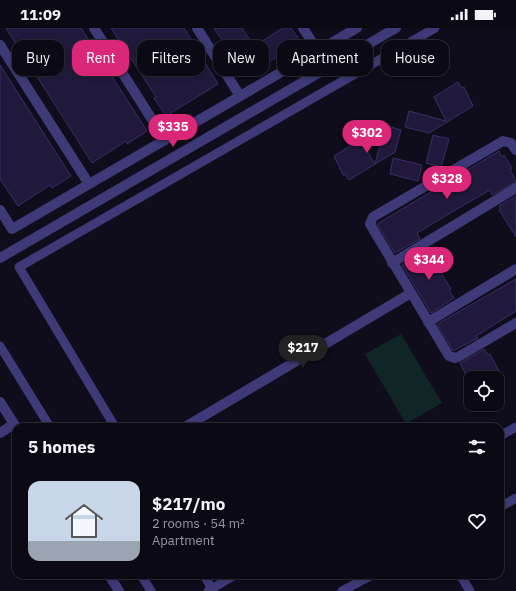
<!DOCTYPE html>
<html lang="en">
<head>
<meta charset="utf-8">
<style>
  :root { --surface:#0b0914; --page:#191722; --text:#f1f3f6; --muted:#9a9aa0; --line:#2b2a34; --accent:#db2777 }
  body { margin:0; font-family:"IBM Plex Sans",sans-serif; background:var(--page); color:var(--text); height:100vh; display:flex; flex-direction:column; font-size:15px; white-space:nowrap }
  * { box-sizing:border-box; margin:0 }
  p { font-size:13px; color:var(--muted) }
  .icon { flex:none; width:22px; height:22px; fill:none; stroke:currentColor; stroke-width:2; stroke-linecap:round; stroke-linejoin:round }
  .map { position:relative; flex:1; overflow:hidden }
  .panel { position:absolute; left:12px; top:395px; width:492px; height:156px; display:flex; flex-direction:column; background:var(--surface); border-radius:12px; box-shadow:0 2px 6px #0003,0 0 0 1px var(--line) }
  .panel>* { flex:none }
  .banner { position:absolute; left:12px; top:12px; width:492px; height:36px; display:flex; gap:8px }
  .buttons { position:absolute; left:464px; top:343px; display:grid; gap:8px }
  .buttons a { display:grid; place-items:center; width:40px; height:40px; border-radius:8px; background:var(--surface); box-shadow:0 2px 6px #0003,0 0 0 1px var(--line); font-size:20px }
  .price { position:absolute; translate:-50% -34px; padding:0 9px; border-radius:14px; background:var(--accent); color:#fff; font-size:13px; line-height:26px; filter:drop-shadow(0 1px 2px #0008) }
  .price::after { content:''; position:absolute; left:50%; top:24px; width:12px; height:9px; margin-left:-6px; background:inherit; clip-path:polygon(0 0,100% 0,50% 100%) }
  .price.current { background:#222; color:#fff }
  ul { padding:0; list-style:none }
  li { display:flex; align-items:center; gap:12px; height:100px; padding:0 16px }
  li span { display:grid; place-items:center; flex:none; width:112px; height:80px; border-radius:12px; color:#555 }
  li>.icon { margin-inline-start:auto }
  span .icon { width:48px; height:48px; fill:#fffc; stroke-width:1 }
  li b { font-size:17px }
  h2 { display:flex; justify-content:space-between; align-items:center; height:48px; padding:0 16px; font-size:17px }
  .pill { padding:0 14px; border-radius:12px; background:var(--surface); box-shadow:0 2px 6px #0003,0 0 0 1px var(--line); font-size:14px; line-height:36px }
  .pill.current { background:var(--accent); color:#fff }
  .status { display:flex; justify-content:space-between; align-items:center; height:28px; padding:0 20px; background:var(--surface); direction:ltr }
  .status svg { height:11px; fill:currentColor }
  .map>svg:first-child { display:block }
  .park { fill:#102525 }
  .building { fill:#21193b; stroke:#3a2d66 }
  .lines { fill:none; stroke-linecap:round; stroke-linejoin:round }
  .service { stroke:#3e3a78; stroke-width:9 }
  .minor { stroke:#3e3a78; stroke-width:10 }
  .tertiary { stroke:#3e3a78; stroke-width:10 }
</style>
</head>
<body>
<div class="status"><b>11:09</b><svg viewBox="0 0 49 12"><path d="M0 12V9h3v3zM5 12V6h3v6zM10 12V3h3v9zM15 12V0h3v12zM26 1h20v11H26zM47 4h2v5h-2z"/></svg></div>
<div class="map">
<svg width="516" height="563" viewBox="0 0 516 563">
  <rect width="100%" height="100%" fill="#0f0c1b"/>
  <path class="park" d="M401 306 442 375 406 396 365 326Z"/>
  <g class="building">
    <path d="M6 0H81L147 103 127 116 126 113 92 135Z"/>
    <path d="M111 0H184L218 56 166 88 154 70 156 69Z"/>
    <path d="M214 0H242L254 18 283 0H291L301 14 246 48Z"/>
    <path d="M0 37 71 148 52 160 50 157 18 178 0 151Z"/>
    <path d="M458 54 462 60 464 59 473 78 429 105 405 99 409 83 446 93 434 69Z"/>
    <path d="M385 97 401 102 395 124 349 152 345 146 343 147 334 128 358 113 362 119 364 118 375 136Z"/>
    <path d="M433 107 449 111 441 139 426 135Z"/>
    <path d="M499 123 502 129 504 127 512 140 510 141 516 154 492 167 490 162 457 181 417 205 420 211 395 225 377 196Z"/>
    <path d="M393 130 422 137 418 153 390 146Z"/>
    <path d="M516 168V209L499 182 501 181 499 178Z"/>
    <path d="M427 222 451 261 449 262 454 270 431 285 402 237Z"/>
    <path d="M516 251V283L476 308 478 310 453 323 437 296Z"/>
    <path d="M484 321 488 327 490 326 500 345 492 350H471L470 355 460 335Z"/>
  </g>
  <g class="lines">
    <g class="service">
      <path d="M0 318 50 399"/>
      <path d="M115 399 19 239 435 0"/>
      <path d="M500 408 516 399"/>
      <path d="M500 479 516 470"/>
      <path d="M141 547 151 563"/>
      <path d="M204 547 212 561"/>
      <path d="M460 547 470 563"/>
      <path d="M208 563 235 547"/>
      <path d="M342 563 372 547"/>
    </g>
    <g class="minor">
      <path d="M94 0 165 112"/>
      <path d="M197 0 240 68"/>
      <path d="M303 0 318 23"/>
      <path d="M0 17 89 156"/>
      <path d="M516 122 511 115 503 113 373 189 370 196 449 328 455 330 458 329 516 295"/>
      <path d="M0 182 12 201 357 0"/>
      <path d="M0 230 396 0"/>
      <path d="M392 235 516 160"/>
      <path d="M428 294 516 241"/>
      <path d="M185 399 411 265"/>
      <path d="M0 405 14 396"/>
    </g>
    <g class="tertiary">
      <path d="M0 374 16 399"/>
      <path d="M109 547 119 563"/>
    </g>
  </g>
</svg>
<div class="buttons">
<a><svg class="icon" aria-label="locate" viewBox="0 0 24 24"><circle cx="12" cy="12" r="6"/><path d="M12 2v4M12 18v4M2 12h4M18 12h4"/></svg></a>
</div>
<b class="price" style="left:173px;top:120px">$335</b>
<b class="price" style="left:367px;top:126px">$302</b>
<b class="price" style="left:447px;top:172px">$328</b>
<b class="price" style="left:429px;top:253px">$344</b>
<b class="price current" style="left:303px;top:341px">$217</b>
<div class="banner">
<a class="pill">Buy</a>
<a class="pill current">Rent</a>
<a class="pill">Filters</a>
<a class="pill">New</a>
<a class="pill">Apartment</a>
<a class="pill">House</a>
</div>
<section class="panel">
<h2>5 homes<svg class="icon" aria-label="filters" viewBox="0 0 24 24"><path d="M4 7h16M4 17h16"/><circle cx="9" cy="7" r="2"/><circle cx="15" cy="17" r="2"/></svg></h2>
<ul>
<li><span style="background:linear-gradient(#c9d6e8 75%,#9aa5b1 0)"><svg class="icon" aria-label="home" viewBox="0 0 24 24"><path d="M3 11l9-7 9 7M6 9v11h12V9"/></svg></span><div><b>$217/mo</b><p>2 rooms · 54 m²</p><p>Apartment</p></div><svg class="icon" aria-label="heart" viewBox="0 0 24 24"><path d="M12 20l-8-8c-3-5 5-10 8-4 3-6 11-1 8 4z"/></svg></li>
</ul>
</section>
</div>
</body>
</html>
